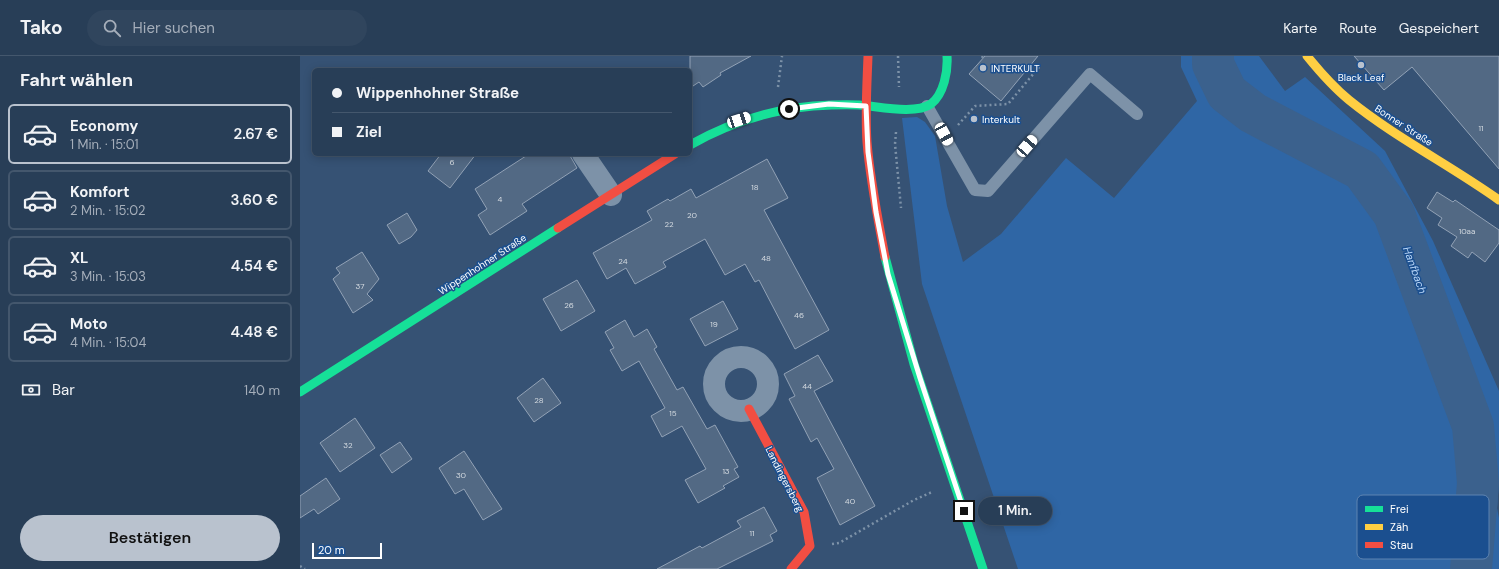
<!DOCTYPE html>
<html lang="de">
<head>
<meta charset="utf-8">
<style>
  :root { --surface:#283e57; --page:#30455d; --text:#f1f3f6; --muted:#a5aeba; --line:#44576d; --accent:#b9c2ce }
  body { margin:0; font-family:"DM Sans",sans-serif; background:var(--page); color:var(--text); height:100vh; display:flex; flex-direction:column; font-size:15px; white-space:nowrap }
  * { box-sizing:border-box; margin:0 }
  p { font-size:13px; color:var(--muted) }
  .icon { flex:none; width:22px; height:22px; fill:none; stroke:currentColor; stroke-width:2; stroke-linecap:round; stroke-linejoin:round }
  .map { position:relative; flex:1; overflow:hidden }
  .panel { display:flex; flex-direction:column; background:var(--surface); width:300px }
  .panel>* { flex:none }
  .guide { position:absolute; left:12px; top:12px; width:380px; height:88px; border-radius:6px; box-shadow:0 2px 10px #0003,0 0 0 1px var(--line); display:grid; align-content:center; height:88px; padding:0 20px; background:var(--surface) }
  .scale { position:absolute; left:12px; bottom:10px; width:70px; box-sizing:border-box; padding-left:4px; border:2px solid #fff; border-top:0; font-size:11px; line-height:14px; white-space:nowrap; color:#fff; -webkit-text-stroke:3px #1b4f8f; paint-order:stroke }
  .end { position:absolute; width:18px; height:18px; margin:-9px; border:5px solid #fff; background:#111; box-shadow:0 0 0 2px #111 }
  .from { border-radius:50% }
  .bubble { position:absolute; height:28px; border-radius:14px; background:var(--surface); box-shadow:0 2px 10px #0003,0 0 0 1px var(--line); font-size:13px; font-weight:600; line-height:28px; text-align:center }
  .car { position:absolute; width:12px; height:24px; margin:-12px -6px; border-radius:5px; box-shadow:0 0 3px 1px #0007; background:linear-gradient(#fff 24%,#345 0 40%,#fff 0 76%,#345 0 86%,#fff 0) }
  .guide b { display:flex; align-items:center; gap:14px; height:38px; font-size:15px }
  .guide b+b { border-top:1px solid var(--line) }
  .guide i { width:10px; height:10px; background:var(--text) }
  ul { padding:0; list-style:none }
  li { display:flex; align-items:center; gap:12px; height:60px; margin:0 8px 6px; padding:0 12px; border:2px solid var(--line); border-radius:6px }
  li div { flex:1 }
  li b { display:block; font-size:15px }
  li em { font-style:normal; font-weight:600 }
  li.on { border-color:var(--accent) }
  li>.icon { width:36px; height:36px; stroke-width:1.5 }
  h2 { padding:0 20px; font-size:18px; line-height:48px }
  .pay { display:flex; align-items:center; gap:10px; height:44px; padding:0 20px; font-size:15px }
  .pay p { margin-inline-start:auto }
  .primary-button { display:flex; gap:8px; margin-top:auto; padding:8px 20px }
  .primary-button a { flex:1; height:46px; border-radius:24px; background:var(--accent); color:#111; font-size:16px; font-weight:600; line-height:46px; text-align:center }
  header { display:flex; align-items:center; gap:24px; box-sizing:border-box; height:56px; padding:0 20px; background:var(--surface); border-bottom:1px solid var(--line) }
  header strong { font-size:19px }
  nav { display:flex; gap:22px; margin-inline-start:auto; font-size:14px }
  .search { width:280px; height:36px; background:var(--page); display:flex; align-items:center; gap:10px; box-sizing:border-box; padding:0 14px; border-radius:22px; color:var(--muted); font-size:15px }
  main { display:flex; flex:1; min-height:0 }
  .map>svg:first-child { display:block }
  .green { fill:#2f66a5 }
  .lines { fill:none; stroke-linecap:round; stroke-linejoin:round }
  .river { stroke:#3b618d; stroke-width:42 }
  .building { fill:#526984; stroke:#92a2b6 }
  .path { stroke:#7d92a8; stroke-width:2.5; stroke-dasharray:2 3; stroke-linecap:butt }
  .lane { stroke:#7d92a8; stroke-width:12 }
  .street { stroke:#7d92a8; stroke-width:22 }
  .fast { stroke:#16e098; stroke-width:9 }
  .slow { stroke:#ffcf43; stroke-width:9 }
  .jam { stroke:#f24e42; stroke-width:9 }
  .route { stroke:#fff; stroke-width:5 }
  .poi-dot { fill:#b9c2ce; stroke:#1b4f8f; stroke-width:1.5 }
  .labels { text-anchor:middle; stroke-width:3; stroke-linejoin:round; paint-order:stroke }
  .number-label { font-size:8px; fill:#d4dae0 }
  .poi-label { font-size:10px; fill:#fff; stroke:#1b4f8f; text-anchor:start }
  .street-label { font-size:10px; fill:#fff; stroke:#1b4f8f }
  .water-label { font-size:11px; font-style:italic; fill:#b5d3f5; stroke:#1b4f8f }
  .key { fill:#1b4f8f; stroke:#5f84b1; stroke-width:1 }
  .key-label { font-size:11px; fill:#fff }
</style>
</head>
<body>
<header>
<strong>Tako</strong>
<div class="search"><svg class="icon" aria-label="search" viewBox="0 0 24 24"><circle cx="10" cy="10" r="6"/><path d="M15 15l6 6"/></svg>Hier suchen</div>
<nav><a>Karte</a><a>Route</a><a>Gespeichert</a></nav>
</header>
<main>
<section class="panel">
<h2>Fahrt wählen</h2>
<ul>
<li class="on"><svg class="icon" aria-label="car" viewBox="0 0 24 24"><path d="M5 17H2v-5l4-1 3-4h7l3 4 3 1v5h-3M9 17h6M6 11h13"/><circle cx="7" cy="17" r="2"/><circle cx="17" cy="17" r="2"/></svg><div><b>Economy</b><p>1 Min. · 15:01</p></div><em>2.67 €</em></li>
<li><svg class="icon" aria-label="car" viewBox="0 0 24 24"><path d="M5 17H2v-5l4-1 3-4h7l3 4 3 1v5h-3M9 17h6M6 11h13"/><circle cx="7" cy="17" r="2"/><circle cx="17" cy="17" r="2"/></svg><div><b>Komfort</b><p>2 Min. · 15:02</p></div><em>3.60 €</em></li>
<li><svg class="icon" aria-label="car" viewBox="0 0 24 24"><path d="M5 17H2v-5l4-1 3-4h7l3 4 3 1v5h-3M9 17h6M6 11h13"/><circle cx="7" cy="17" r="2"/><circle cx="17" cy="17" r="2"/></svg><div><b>XL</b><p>3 Min. · 15:03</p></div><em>4.54 €</em></li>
<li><svg class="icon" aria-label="car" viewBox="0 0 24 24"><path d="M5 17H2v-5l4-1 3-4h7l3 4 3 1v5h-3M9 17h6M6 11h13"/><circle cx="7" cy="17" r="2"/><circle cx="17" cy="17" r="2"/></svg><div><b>Moto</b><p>4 Min. · 15:04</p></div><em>4.48 €</em></li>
</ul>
<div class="pay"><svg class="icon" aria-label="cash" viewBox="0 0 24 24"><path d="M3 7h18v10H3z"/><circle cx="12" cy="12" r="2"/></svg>Bar<p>140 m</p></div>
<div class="primary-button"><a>Bestätigen</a></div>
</section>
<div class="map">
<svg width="1199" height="513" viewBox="0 0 1199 513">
  <rect width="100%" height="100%" fill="#365274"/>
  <polygon class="green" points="881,0 959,0 985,35 1005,21 1085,95 1133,185 1199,335 1199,426 1197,452 1199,462 1199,513 718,513 622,228 602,62 617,61 625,66 635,80 647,150 663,206 701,178 766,102 814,142 897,45 881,11"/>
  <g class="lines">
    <polyline class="river" points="913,0 913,8 927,37 953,57 1062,114 1094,158 1173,370 1178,427 1171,513"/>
  </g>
  <g class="building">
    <polygon points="390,0 451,0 420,17 421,19 403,31 399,26 390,32"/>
    <polygon points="685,0 738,0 701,45 669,18"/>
    <polygon points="1054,0 1199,0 1199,113 1112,11 1084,34"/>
    <polygon points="141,98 176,98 150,132 128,115"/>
    <polygon points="229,98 269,98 277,112 222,148 227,155 190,179 178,159 187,153 175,133"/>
    <polygon points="467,103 488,142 464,154 529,274 495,293 459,224 455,226 445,208 425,219 405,183 363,206 366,211 335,228 326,212 307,223 293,197 352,164 347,155 368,143 370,145 391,133 396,142"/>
    <polygon points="1137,136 1153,146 1155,144 1199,174 1199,187 1185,206 1172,196 1168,202 1151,190 1157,181 1138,169 1142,162 1127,152"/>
    <polygon points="107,157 117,174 111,181 99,188 87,169"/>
    <polygon points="62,196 79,223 67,238 73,244 53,257 33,223 40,217 36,212"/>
    <polygon points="277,224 295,255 261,275 243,243"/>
    <polygon points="423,245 438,273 405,290 390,263"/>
    <polygon points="325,264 334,281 347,273 357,291 354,293 377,334 383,331 407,373 415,369 438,411 434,413 439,421 423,430 425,432 398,447 385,424 406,413 382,370 362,381 351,360 365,352 339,305 322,315 310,294 314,292 305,276"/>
    <polygon points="518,299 533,325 514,335 575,450 540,469 517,422 534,413 517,382 511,386 489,343 495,340 484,318"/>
    <polygon points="243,322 261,347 234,366 217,342"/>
    <polygon points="55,362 75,392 40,416 20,387"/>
    <polygon points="100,386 112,403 92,417 80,399"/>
    <polygon points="164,395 202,453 183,464 164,433 155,438 139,412"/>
    <polygon points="26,422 40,443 18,458 14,453 0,462 0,440"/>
    <polygon points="464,451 477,475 470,479 473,485 417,513 357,513 400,490 402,492 441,471 437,465"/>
  </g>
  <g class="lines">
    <g class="path">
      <polyline points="598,0 599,31"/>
      <polyline points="682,0 683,2"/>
      <polyline points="478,31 482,0"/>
      <polyline points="658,69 675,50 708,48 740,10"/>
      <polyline points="596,76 595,88 601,152"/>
      <polyline points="532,488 539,487 614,444 632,436"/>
      <polyline points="0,510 5,513"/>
    </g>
    <polyline class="lane" points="627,50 675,134 688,135 790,18 837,58"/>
    <g class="street">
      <polyline points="283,98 311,139"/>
      <circle cx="441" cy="328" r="27"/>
    </g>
    <g class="fast">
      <path d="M390,89C429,67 469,54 513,50C528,49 544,48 559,49C577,50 615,59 631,48C644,38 648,15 647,0"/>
      <polyline points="585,201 614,308 683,513"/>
      <polyline points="0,336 258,172"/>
    </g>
    <path class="slow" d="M1007,0C1020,16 1033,31 1049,44C1096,82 1150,109 1199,144"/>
    <g class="jam">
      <path d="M568,0C567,29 565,57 567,86C570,124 578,163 585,201"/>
      <polyline points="258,172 375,98"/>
      <polyline points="449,353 504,456 510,490 491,513"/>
    </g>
  </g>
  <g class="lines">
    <polyline class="route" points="489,53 529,48 566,50 568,96 576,156 588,218 620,322 664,455"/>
  </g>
  <g class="poi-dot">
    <circle cx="1061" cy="9" r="4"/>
    <circle cx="683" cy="12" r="4"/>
    <circle cx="674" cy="63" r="4"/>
  </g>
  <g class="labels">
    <g class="number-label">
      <text x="1181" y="75">11</text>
      <text x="152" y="109">6</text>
      <text x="455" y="134">18</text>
      <text x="200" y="146">4</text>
      <text x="392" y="162">20</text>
      <text x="369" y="171">22</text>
      <text x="1167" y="178">10aa</text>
      <text x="466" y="205">48</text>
      <text x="323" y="208">24</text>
      <text x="60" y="233">37</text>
      <text x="269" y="252">26</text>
      <text x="499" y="262">46</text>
      <text x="414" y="271">19</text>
      <text x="507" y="333">44</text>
      <text x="239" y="347">28</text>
      <text x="373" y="360">15</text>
      <text x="48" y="392">32</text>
      <text x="426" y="418">13</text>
      <text x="161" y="422">30</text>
      <text x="550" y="448">40</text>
      <text x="452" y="480">11</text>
    </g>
    <g class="poi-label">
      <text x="691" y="16">INTERKULT</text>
      <text x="1061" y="25" text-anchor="middle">Black Leaf</text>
      <text x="682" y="67">Interkult</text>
    </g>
    <g class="street-label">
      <text transform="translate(1104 69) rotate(33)" y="4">Bonner Straße</text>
      <text transform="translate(182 208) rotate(-33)" y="4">Wippenhohner Straße</text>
      <text transform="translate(485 423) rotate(63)" y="4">Landingersberg</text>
    </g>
    <g class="water-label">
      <text transform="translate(1115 214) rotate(70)" y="4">Hanfbach</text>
    </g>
  </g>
  <rect x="1057" y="439" width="132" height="64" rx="6" class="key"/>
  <rect x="1065" y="450" width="18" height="6" fill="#16e098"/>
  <rect x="1065" y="468" width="18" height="6" fill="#ffcf43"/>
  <rect x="1065" y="486" width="18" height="6" fill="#f24e42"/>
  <g class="key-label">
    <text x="1090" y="457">Frei</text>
    <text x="1090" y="475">Zäh</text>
    <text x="1090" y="493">Stau</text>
  </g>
</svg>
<div class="scale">20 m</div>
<i class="end from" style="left:489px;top:53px"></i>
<i class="end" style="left:664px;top:455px"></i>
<div class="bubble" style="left:678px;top:441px;width:74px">1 Min.</div>
<i class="car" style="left:439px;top:64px;rotate:72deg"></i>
<i class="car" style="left:644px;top:78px;rotate:151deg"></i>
<i class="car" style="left:727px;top:90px;rotate:41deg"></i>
<div class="guide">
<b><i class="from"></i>Wippenhohner Straße</b>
<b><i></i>Ziel</b>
</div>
</div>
</main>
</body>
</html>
